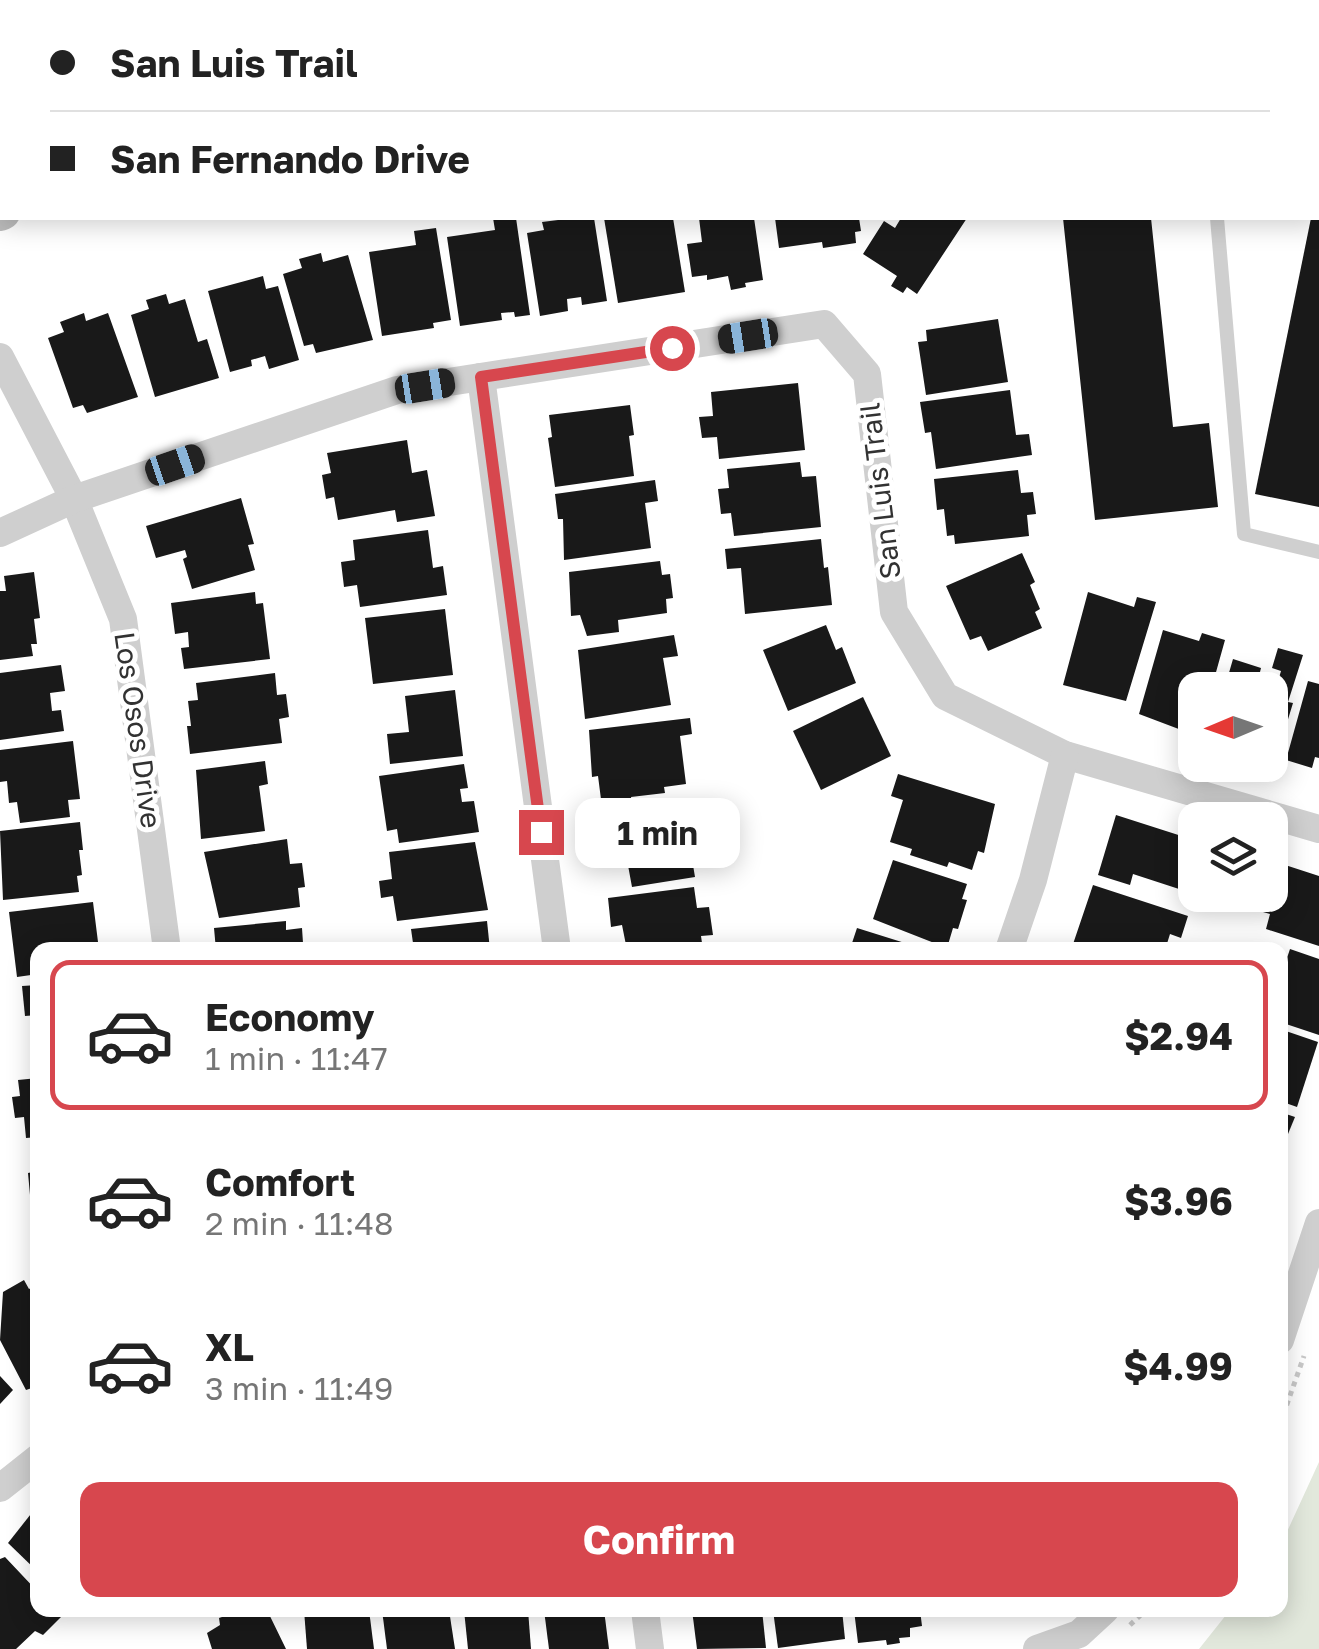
<!DOCTYPE html>
<html lang="en">
<head>
<meta charset="utf-8">
<style>
  :root { --surface:#fff; --page:#f6f6f6; --text:#222; --muted:#767676; --line:#e0e0e0; --accent:#d7474e }
  body { margin:0; font-family:"Golos Text",sans-serif; background:var(--page); color:var(--text); height:100vh; display:flex; flex-direction:column; font-size:38px; white-space:nowrap }
  * { box-sizing:border-box; margin:0 }
  p { font-size:32px; color:var(--muted) }
  .icon { flex:none; width:55px; height:55px; fill:none; stroke:currentColor; stroke-width:2; stroke-linecap:round; stroke-linejoin:round }
  .map { position:relative; flex:1; overflow:hidden }
  .side { position:absolute; left:30px; top:942px; width:1258px; height:675px; display:flex; flex-direction:column; background:var(--surface); border-radius:20px; box-shadow:0 5px 25px #0003 }
  .side>* { flex:none }
  .banner { position:absolute; left:0px; top:0px; width:1320px; height:220px; box-shadow:0 5px 25px #0003; display:grid; align-content:center; height:220px; padding:0 50px; background:var(--surface) }
  .needle { width:65px; rotate:268deg }
  .fabs { position:absolute; left:1178px; top:672px; display:grid; gap:20px }
  .fabs a { display:grid; place-items:center; width:110px; height:110px; border-radius:20px; background:var(--surface); box-shadow:0 5px 25px #0003; font-size:50px }
  .end { position:absolute; width:45px; height:45px; margin:-22px; border:12px solid #d7474e; background:#fff; box-shadow:0 0 0 5px #fff }
  .from { border-radius:50% }
  .bubble { position:absolute; height:70px; border-radius:20px; background:var(--surface); box-shadow:0 5px 25px #0003; font-size:32px; font-weight:700; line-height:70px; text-align:center }
  .car { position:absolute; width:30px; height:60px; margin:-30px -15px; border-radius:12px; box-shadow:0 0 8px 2px #0007; background:linear-gradient(#222 24%,#8ab4d8 0 40%,#222 0 76%,#8ab4d8 0 86%,#222 0) }
  .banner b { display:flex; align-items:center; gap:35px; height:95px; font-size:38px }
  .banner b+b { border-top:2px solid var(--line) }
  .banner i { width:25px; height:25px; background:var(--text) }
  ul { padding:18px 0 0; list-style:none }
  li { display:flex; align-items:center; gap:30px; height:150px; margin:0 20px 15px; padding:0 30px; border:5px solid transparent; border-radius:20px }
  li div { flex:1 }
  li b { display:block; font-size:38px }
  li em { font-style:normal; font-weight:700 }
  li.selected { border-color:var(--accent) }
  li>.icon { width:90px; height:90px; stroke-width:1.5 }
  .action { display:flex; gap:20px; margin-top:auto; padding:20px 50px }
  .action a { flex:1; height:115px; border-radius:20px; background:var(--accent); color:#fff; font-size:40px; font-weight:700; line-height:115px; text-align:center }
  .map>svg:first-child { display:block }
  .green { fill:#e2e8dc }
  .building { fill:#191919 }
  .lines { fill:none; stroke-linecap:round; stroke-linejoin:round }
  .path { stroke:#c9c9c9; stroke-width:5; stroke-dasharray:5 5; stroke-linecap:butt }
  .lane { stroke:#cfcfcf; stroke-width:14 }
  .street { stroke:#cfcfcf; stroke-width:28 }
  .secondary { stroke:#bcbcbc; stroke-width:38 }
  .highway { stroke:#999; stroke-width:50 }
  .route { stroke:#d7474e; stroke-width:12 }
  .labels { text-anchor:middle; stroke-width:10; stroke-linejoin:round; paint-order:stroke }
  .street-label { font-size:28px; fill:#323232; stroke:#fff }
</style>
</head>
<body>
<div class="map">
<svg width="1319" height="1649" viewBox="0 0 1319 1649">
  <rect width="100%" height="100%" fill="#fff"/>
  <polygon class="green" points="1319,1462 1319,1649 1199,1649 1230,1610 1280,1610 1280,1547"/>
  <g class="building">
    <polygon points="493,218 516,218 530,315 515,317 514,312 501,313 502,320 460,326 447,237 495,230"/>
    <polygon points="574,218 594,218 607,301 582,305 581,297 567,299 568,311 540,316 527,233 544,230 542,222"/>
    <polygon points="604,218 673,218 685,292 618,303"/>
    <polygon points="699,218 754,218 763,280 745,283 746,287 731,290 728,276 707,280 707,275 692,277 687,244 702,242"/>
    <polygon points="775,218 859,218 861,231 855,232 856,243 823,248 822,242 779,248"/>
    <polygon points="901,218 967,218 917,294 907,287 903,293 891,286 897,276 863,254 884,221 895,228"/>
    <polygon points="1063,218 1151,218 1173,427 1209,423 1218,507 1095,520"/>
    <polygon points="1311,218 1319,218 1319,507 1255,494"/>
    <polygon points="436,228 451,320 433,323 434,328 382,336 369,252 416,245 414,231"/>
    <polygon points="321,253 323,262 348,255 373,340 316,353 313,344 304,346 283,274 302,268 299,259"/>
    <polygon points="263,276 266,289 278,286 299,360 269,369 265,356 251,360 252,366 230,372 208,291"/>
    <polygon points="166,294 169,304 185,299 198,342 207,339 219,378 155,397 131,315 149,309 146,300"/>
    <polygon points="84,313 86,321 108,313 138,397 87,413 83,405 73,408 48,338 64,332 60,322"/>
    <polygon points="998,319 1008,382 926,395 918,342 927,341 926,330"/>
    <polygon points="798,383 805,450 719,459 717,437 702,438 699,417 713,416 711,392"/>
    <polygon points="1010,390 1016,435 1029,434 1032,455 936,469 931,432 925,433 920,402"/>
    <polygon points="630,405 634,435 629,436 634,476 555,487 548,438 552,437 549,415"/>
    <polygon points="407,440 412,473 427,470 435,516 397,522 395,510 338,520 334,497 326,499 322,475 331,473 327,453"/>
    <polygon points="800,462 802,477 816,476 821,527 734,536 731,513 721,514 718,489 729,488 727,469"/>
    <polygon points="1018,470 1021,493 1033,492 1036,514 1027,515 1029,536 955,544 954,535 947,536 944,509 937,510 934,479"/>
    <polygon points="655,480 658,501 645,503 651,548 564,560 563,519 558,519 555,494"/>
    <polygon points="241,498 254,544 248,545 255,570 192,589 183,559 187,557 185,550 156,558 146,526"/>
    <polygon points="428,530 433,568 443,566 447,595 360,607 357,585 344,587 341,562 355,560 353,540"/>
    <polygon points="821,539 824,568 828,567 832,605 745,614 741,568 727,569 725,549"/>
    <polygon points="1022,553 1035,582 1030,585 1040,609 1035,612 1042,628 988,651 981,636 970,640 946,586"/>
    <polygon points="660,561 662,575 670,574 673,598 666,599 667,613 618,620 619,632 587,636 580,615 571,616 569,572"/>
    <polygon points="34,572 40,618 34,619 37,644 31,644 33,656 0,660 0,591 6,591 4,576"/>
    <polygon points="255,592 256,604 263,603 270,659 184,669 181,648 189,647 188,632 175,634 171,603"/>
    <polygon points="1088,592 1134,607 1137,597 1156,602 1126,701 1063,685"/>
    <polygon points="445,609 453,675 373,684 365,618"/>
    <polygon points="826,625 836,650 842,647 856,683 788,711 763,650"/>
    <polygon points="1163,630 1199,641 1202,633 1225,640 1211,690 1195,690 1195,729 1185,726 1184,731 1139,714"/>
    <polygon points="674,635 678,656 663,658 671,705 585,719 578,650"/>
    <polygon points="1278,648 1303,655 1288,702 1293,703 1278,752 1270,749 1270,690 1224,690 1233,659 1261,668 1259,676 1278,681 1281,671 1272,668"/>
    <polygon points="61,665 65,691 50,693 52,711 61,710 64,731 0,740 0,673"/>
    <polygon points="275,673 277,695 286,694 289,717 279,719 282,743 190,754 187,726 191,726 188,701 198,700 196,683"/>
    <polygon points="1308,681 1319,684 1319,758 1315,757 1312,768 1286,760"/>
    <polygon points="455,690 463,756 390,764 387,734 409,732 405,696"/>
    <polygon points="863,697 891,756 821,790 793,731"/>
    <polygon points="690,718 692,734 680,736 686,784 664,787 665,793 631,797 632,803 602,807 598,776 592,777 589,730"/>
    <polygon points="73,741 80,799 68,800 70,817 20,823 17,802 9,803 7,781 0,782 0,750"/>
    <polygon points="265,761 268,784 259,786 265,831 201,839 196,770"/>
    <polygon points="464,764 468,788 460,789 462,802 474,801 479,832 399,843 397,829 387,831 379,776"/>
    <polygon points="898,774 995,804 984,853 978,851 972,870 949,862 947,867 910,855 912,849 890,842 903,800 891,796"/>
    <polygon points="684,809 688,835 698,834 701,857 692,859 695,877 632,887 627,860 634,859 632,843 603,847 599,822"/>
    <polygon points="1116,815 1194,840 1189,856 1195,857 1193,876 1184,873 1179,889 1133,874 1130,885 1098,875"/>
    <polygon points="80,822 83,850 79,850 82,875 77,876 79,892 3,900 0,831"/>
    <polygon points="287,839 290,864 302,863 305,887 298,888 300,907 219,918 204,852"/>
    <polygon points="475,842 488,910 397,921 393,896 381,898 379,881 392,879 389,852"/>
    <polygon points="893,860 967,884 962,899 967,900 958,929 953,928 947,948 873,919"/>
    <polygon points="1279,863 1319,876 1319,946 1266,929 1270,914 1263,912"/>
    <polygon points="1093,885 1188,916 1181,938 1170,934 1165,950 1071,950"/>
    <polygon points="694,887 697,908 709,907 713,935 701,936 703,950 610,950 626,945 622,925 611,927 608,898"/>
    <polygon points="93,902 99,950 38,950 38,974 17,977 9,912"/>
    <polygon points="286,921 286,930 302,928 303,943 313,943 313,950 216,950 214,928"/>
    <polygon points="487,921 490,950 414,950 411,929"/>
    <polygon points="857,928 924,949 924,950 839,950 842,943 851,946"/>
    <polygon points="1290,949 1319,959 1319,1035 1280,1022 1280,959 1286,961"/>
    <polygon points="38,985 38,1015 25,1016 22,986"/>
    <polygon points="1280,1029 1318,1042 1297,1107 1280,1101"/>
    <polygon points="38,1078 38,1137 26,1138 24,1117 15,1118 12,1097 20,1096 18,1080"/>
    <polygon points="1280,1112 1295,1117 1281,1151 1280,1151"/>
    <polygon points="38,1171 38,1194 30,1195 28,1173"/>
    <polygon points="24,1280 29,1289 38,1284 38,1386 26,1390 0,1340 3,1292"/>
    <polygon points="0,1376 13,1390 0,1404"/>
    <polygon points="38,1505 38,1572 8,1543"/>
    <polygon points="5,1557 38,1592 38,1610 54,1610 61,1617 43,1635 35,1631 16,1649 0,1649 0,1559"/>
    <polygon points="243,1610 247,1610 249,1615 267,1610 286,1649 212,1649 207,1633 220,1625 219,1618"/>
    <polygon points="304,1610 369,1610 374,1649 307,1649"/>
    <polygon points="382,1610 449,1610 455,1649 387,1649"/>
    <polygon points="464,1610 528,1610 531,1649 468,1649"/>
    <polygon points="544,1610 604,1610 609,1649 549,1649"/>
    <polygon points="692,1610 762,1610 766,1648 697,1649"/>
    <polygon points="773,1610 842,1610 845,1639 778,1648"/>
    <polygon points="854,1610 920,1610 922,1626 910,1628 910,1637 899,1638 900,1643 887,1645 886,1640 858,1643"/>
  </g>
  <g class="lines">
    <g class="path">
      <polyline points="1280,1424 1304,1356"/>
      <polyline points="1130,1625 1146,1610"/>
    </g>
    <g class="lane">
      <polyline points="1172,0 1173,2"/>
      <polyline points="1318,74 1319,74"/>
      <polyline points="1217,218 1244,534 1319,552"/>
    </g>
    <g class="street">
      <polyline points="0,357 74,499 123,619 167,950"/>
      <polyline points="481,377 557,950"/>
      <polyline points="0,533 74,499 397,390 824,324 867,374 894,612 945,696 1065,755 1319,829"/>
      <polyline points="1009,950 1033,880 1065,755"/>
      <polyline points="1280,1340 1319,1223"/>
      <polyline points="0,1488 38,1458"/>
      <polyline points="645,1610 650,1649"/>
      <polyline points="1037,1649 1079,1634 1105,1610"/>
    </g>
    <g class="secondary">
      <polyline points="896,2 911,0"/>
      <polyline points="0,212 2,211"/>
    </g>
    <g class="highway">
      <polyline points="367,2 373,0"/>
      <polyline points="656,2 664,0"/>
      <polyline points="0,124 2,123"/>
    </g>
  </g>
  <g class="lines">
    <polyline class="route" points="541,832 481,377 672,348"/>
  </g>
  <g class="labels">
    <g class="street-label">
      <text transform="translate(880 491) rotate(-97)" y="10">San Luis Trail</text>
      <text transform="translate(138 730) rotate(82)" y="10">Los Osos Drive</text>
    </g>
  </g>
</svg>
<div class="fabs">
<a><svg class="needle" viewBox="-14 -14 28 28"><path d="M0-13l5 13h-10z" fill="#e53935"/><path d="M0 13l5-13h-10z" fill="#767676"/></svg></a>
<a><svg class="icon" aria-label="layers" viewBox="0 0 24 24"><path d="M12 4l9 5-9 5-9-5zM3 14l9 5 9-5"/></svg></a>
</div>
<i class="end from" style="left:672px;top:348px"></i>
<i class="end" style="left:541px;top:832px"></i>
<div class="bubble" style="left:575px;top:798px;width:165px">1 min</div>
<i class="car" style="left:748px;top:336px;rotate:261deg"></i>
<i class="car" style="left:425px;top:386px;rotate:81deg"></i>
<i class="car" style="left:175px;top:465px;rotate:71deg"></i>
<div class="banner">
<b><i class="from"></i>San Luis Trail</b>
<b><i></i>San Fernando Drive</b>
</div>
<section class="side">
<ul>
<li class="selected"><svg class="icon" aria-label="car" viewBox="0 0 24 24"><path d="M5 17H2v-5l4-1 3-4h7l3 4 3 1v5h-3M9 17h6M6 11h13"/><circle cx="7" cy="17" r="2"/><circle cx="17" cy="17" r="2"/></svg><div><b>Economy</b><p>1 min · 11:47</p></div><em>$2.94</em></li>
<li><svg class="icon" aria-label="car" viewBox="0 0 24 24"><path d="M5 17H2v-5l4-1 3-4h7l3 4 3 1v5h-3M9 17h6M6 11h13"/><circle cx="7" cy="17" r="2"/><circle cx="17" cy="17" r="2"/></svg><div><b>Comfort</b><p>2 min · 11:48</p></div><em>$3.96</em></li>
<li><svg class="icon" aria-label="car" viewBox="0 0 24 24"><path d="M5 17H2v-5l4-1 3-4h7l3 4 3 1v5h-3M9 17h6M6 11h13"/><circle cx="7" cy="17" r="2"/><circle cx="17" cy="17" r="2"/></svg><div><b>XL</b><p>3 min · 11:49</p></div><em>$4.99</em></li>
</ul>
<div class="action"><a>Confirm</a></div>
</section>
</div>
</body>
</html>
